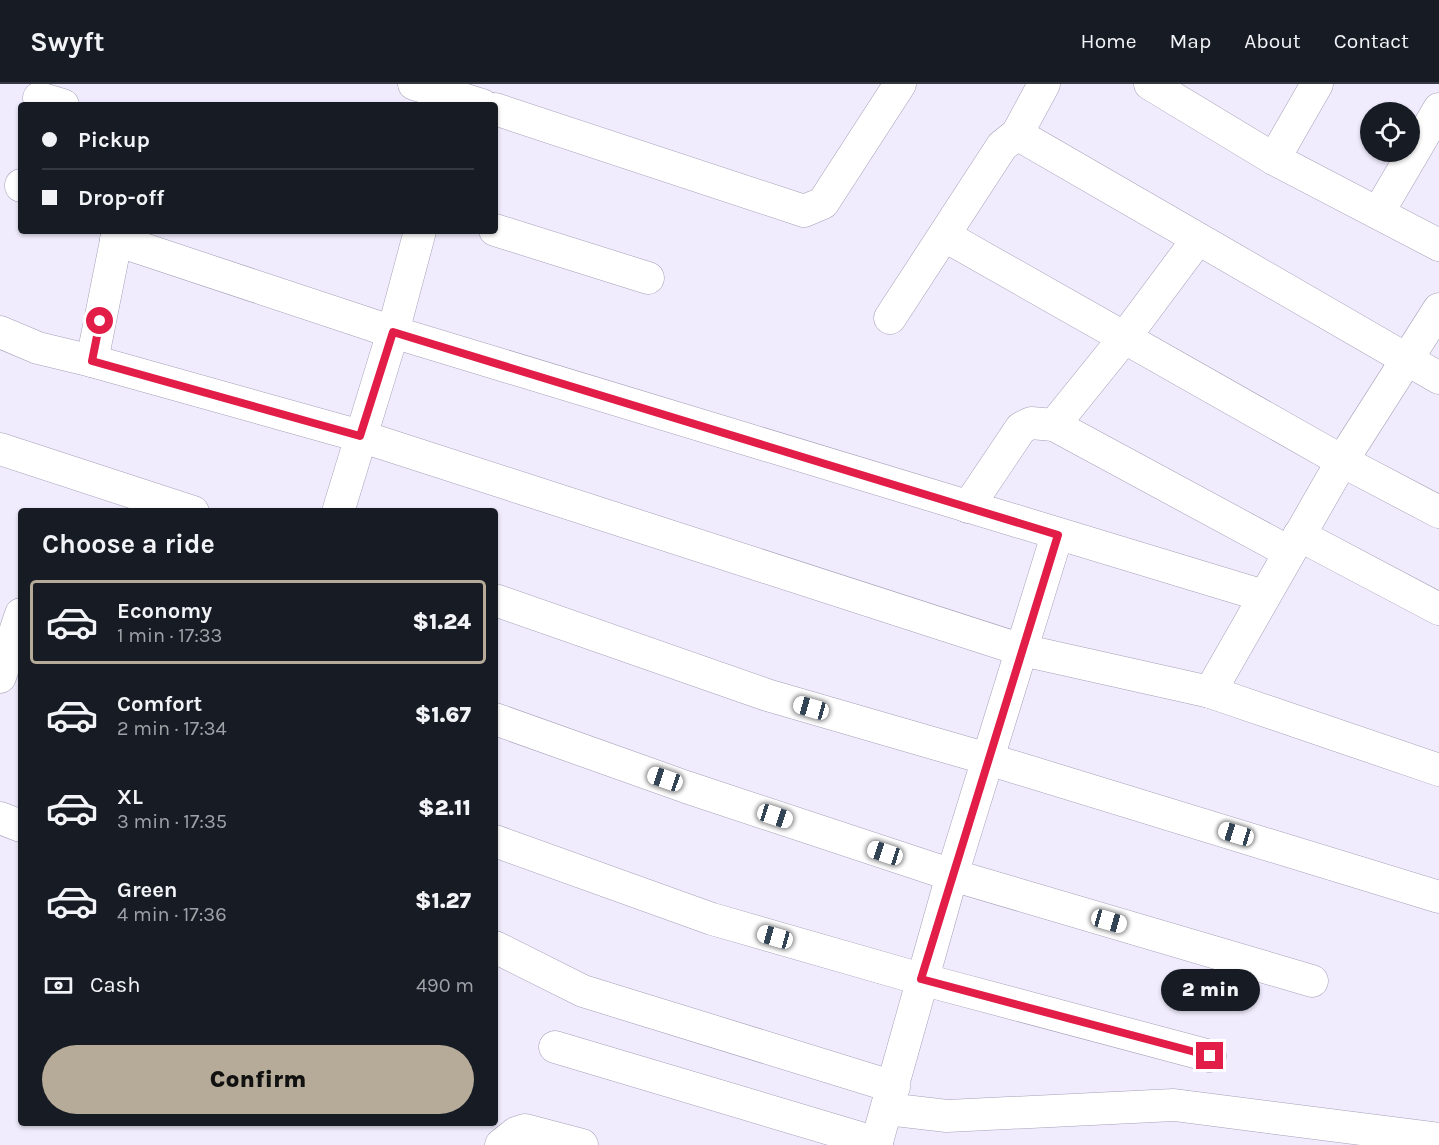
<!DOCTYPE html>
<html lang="en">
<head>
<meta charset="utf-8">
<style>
  :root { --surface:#171b24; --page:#20242c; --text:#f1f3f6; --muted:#9ea1a6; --line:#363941; --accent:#b6ab98 }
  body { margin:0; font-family:Karla,sans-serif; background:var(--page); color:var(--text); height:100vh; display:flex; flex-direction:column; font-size:22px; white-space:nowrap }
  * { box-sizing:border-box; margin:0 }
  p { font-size:20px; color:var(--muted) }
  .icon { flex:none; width:33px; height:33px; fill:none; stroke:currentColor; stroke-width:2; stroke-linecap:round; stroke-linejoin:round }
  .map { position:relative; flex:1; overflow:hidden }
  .sheet { position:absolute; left:18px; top:424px; width:480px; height:618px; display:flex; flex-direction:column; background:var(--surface); border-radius:6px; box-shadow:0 2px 4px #0004 }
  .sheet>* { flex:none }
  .hud { position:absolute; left:18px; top:18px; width:480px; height:132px; border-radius:6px; box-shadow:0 2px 4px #0004; display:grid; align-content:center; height:132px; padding:0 24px; background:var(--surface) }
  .controls { position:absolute; left:1360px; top:18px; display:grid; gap:12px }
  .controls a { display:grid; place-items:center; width:60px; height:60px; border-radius:50%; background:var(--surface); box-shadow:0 2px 4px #0004; font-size:30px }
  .end { position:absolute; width:27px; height:27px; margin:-14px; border:8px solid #e11d48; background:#fff; box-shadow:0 0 0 3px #fff }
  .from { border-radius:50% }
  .bubble { position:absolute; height:42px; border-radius:21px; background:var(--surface); box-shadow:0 2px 4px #0004; font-size:20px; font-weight:800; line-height:42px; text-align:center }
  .car { position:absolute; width:18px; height:36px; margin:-18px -9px; border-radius:8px; box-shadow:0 0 4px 2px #0007; background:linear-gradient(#fff 24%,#345 0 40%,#fff 0 76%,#345 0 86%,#fff 0) }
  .hud b { display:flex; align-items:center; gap:21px; height:57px; font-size:22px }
  .hud b+b { border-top:2px solid var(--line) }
  .hud i { width:15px; height:15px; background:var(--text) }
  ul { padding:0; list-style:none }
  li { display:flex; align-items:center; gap:18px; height:84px; margin:0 12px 9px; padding:0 12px; border:3px solid transparent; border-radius:6px }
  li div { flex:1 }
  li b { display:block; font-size:22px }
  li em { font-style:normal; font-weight:800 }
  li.active { border-color:var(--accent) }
  li>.icon { width:54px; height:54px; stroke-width:1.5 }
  h2 { padding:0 24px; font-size:27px; line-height:72px }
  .pay { display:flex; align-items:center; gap:15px; height:66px; padding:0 24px; font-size:22px }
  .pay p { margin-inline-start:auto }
  .action { display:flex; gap:12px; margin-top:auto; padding:12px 24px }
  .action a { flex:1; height:69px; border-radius:36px; background:var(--accent); color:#111; font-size:24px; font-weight:800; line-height:69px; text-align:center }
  header { display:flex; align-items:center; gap:36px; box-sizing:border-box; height:84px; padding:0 30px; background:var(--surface); border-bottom:2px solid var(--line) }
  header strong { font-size:28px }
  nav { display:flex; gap:33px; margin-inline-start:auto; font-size:21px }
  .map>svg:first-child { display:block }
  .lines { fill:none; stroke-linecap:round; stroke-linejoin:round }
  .minor-casing { stroke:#a59fb8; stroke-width:33 }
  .minor { stroke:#fff; stroke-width:32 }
  .route { stroke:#e11d48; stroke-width:8 }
</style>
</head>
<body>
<header>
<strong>Swyft</strong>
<nav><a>Home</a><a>Map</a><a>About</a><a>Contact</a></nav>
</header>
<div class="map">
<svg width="1439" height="1061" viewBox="0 0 1439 1061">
  <rect width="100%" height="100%" fill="#f0ecfd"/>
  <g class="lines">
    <defs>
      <g id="minor">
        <polyline points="414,0 482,21"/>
        <polyline points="1150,0 1274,75 1439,161"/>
        <polyline points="39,14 63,21"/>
        <polyline points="495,25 804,127 823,119 900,0"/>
        <polyline points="1017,50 1439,294"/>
        <polyline points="1274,75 1317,0"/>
        <polyline points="21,102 21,101"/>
        <polyline points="1378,129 1439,25"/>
        <polyline points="495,146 648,194"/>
        <polyline points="945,152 1342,377 1439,428"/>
        <polyline points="116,156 393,248 1264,512"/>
        <polyline points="890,234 1002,62 1017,50 1044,0"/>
        <polyline points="0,248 38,264 92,277 360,352 1022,566 1210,608 1439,686"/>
        <polyline points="92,277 118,147"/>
        <polyline points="1054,341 1125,253 1198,155"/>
        <polyline points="0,365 193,428"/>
        <polyline points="968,423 1021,344 1031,339 1054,341 1289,468"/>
        <polyline points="338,428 393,248 420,147"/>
        <polyline points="1299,451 1439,525"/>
        <polyline points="495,516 767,611 988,675 1439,813"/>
        <polyline points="0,593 21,530"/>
        <polyline points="1210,608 1342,377 1439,225"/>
        <polyline points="495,635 686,703 952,791 1312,897"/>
        <polyline points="0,734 21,742"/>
        <polyline points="495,757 712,835 921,895 1210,972"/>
        <polyline points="495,863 583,907 894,1003"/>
        <polyline points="555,963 877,1059"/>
        <polyline points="887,1025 947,1032 1174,1021 1439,1055"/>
        <polyline points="501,1061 516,1049 525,1046 582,1061"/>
        <polyline points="876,1061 952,791 1057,451"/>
      </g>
    </defs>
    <use href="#minor" class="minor-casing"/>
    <use href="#minor" class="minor"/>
  </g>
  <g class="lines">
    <polyline class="route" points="100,237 92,277 360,352 393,248 1058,451 921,895 1210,972"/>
  </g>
</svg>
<div class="controls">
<a><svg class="icon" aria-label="locate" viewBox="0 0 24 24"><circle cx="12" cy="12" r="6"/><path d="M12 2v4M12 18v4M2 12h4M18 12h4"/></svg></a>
</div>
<i class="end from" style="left:100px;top:237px"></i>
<i class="end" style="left:1210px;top:972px"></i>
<div class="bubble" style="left:1161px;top:885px;width:99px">2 min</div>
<i class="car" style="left:811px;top:624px;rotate:286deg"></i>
<i class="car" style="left:665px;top:695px;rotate:289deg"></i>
<i class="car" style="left:775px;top:732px;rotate:108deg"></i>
<i class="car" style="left:1236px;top:750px;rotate:287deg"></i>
<i class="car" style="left:885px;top:769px;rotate:288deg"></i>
<i class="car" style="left:1109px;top:837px;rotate:106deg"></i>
<i class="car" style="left:775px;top:853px;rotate:286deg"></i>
<div class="hud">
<b><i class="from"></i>Pickup</b>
<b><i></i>Drop-off</b>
</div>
<section class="sheet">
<h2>Choose a ride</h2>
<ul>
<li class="active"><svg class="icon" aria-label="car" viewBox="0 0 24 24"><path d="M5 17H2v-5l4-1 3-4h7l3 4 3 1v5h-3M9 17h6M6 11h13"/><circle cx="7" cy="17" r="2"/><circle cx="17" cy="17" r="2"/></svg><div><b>Economy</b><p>1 min · 17:33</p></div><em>$1.24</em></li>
<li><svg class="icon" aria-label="car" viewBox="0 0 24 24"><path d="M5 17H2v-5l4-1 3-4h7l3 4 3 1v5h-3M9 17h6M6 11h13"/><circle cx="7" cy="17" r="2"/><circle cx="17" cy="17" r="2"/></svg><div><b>Comfort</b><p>2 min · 17:34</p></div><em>$1.67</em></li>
<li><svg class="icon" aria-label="car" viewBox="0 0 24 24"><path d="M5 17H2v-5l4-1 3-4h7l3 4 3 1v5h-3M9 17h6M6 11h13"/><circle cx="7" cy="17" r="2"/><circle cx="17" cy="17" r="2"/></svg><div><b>XL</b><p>3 min · 17:35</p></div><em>$2.11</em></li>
<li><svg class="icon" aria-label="car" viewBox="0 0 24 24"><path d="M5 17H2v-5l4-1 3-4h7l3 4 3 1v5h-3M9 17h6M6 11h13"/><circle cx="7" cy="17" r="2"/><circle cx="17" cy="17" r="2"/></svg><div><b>Green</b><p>4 min · 17:36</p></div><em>$1.27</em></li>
</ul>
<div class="pay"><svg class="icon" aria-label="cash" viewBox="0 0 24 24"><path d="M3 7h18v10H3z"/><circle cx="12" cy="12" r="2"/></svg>Cash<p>490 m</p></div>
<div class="action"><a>Confirm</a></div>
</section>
</div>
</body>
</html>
